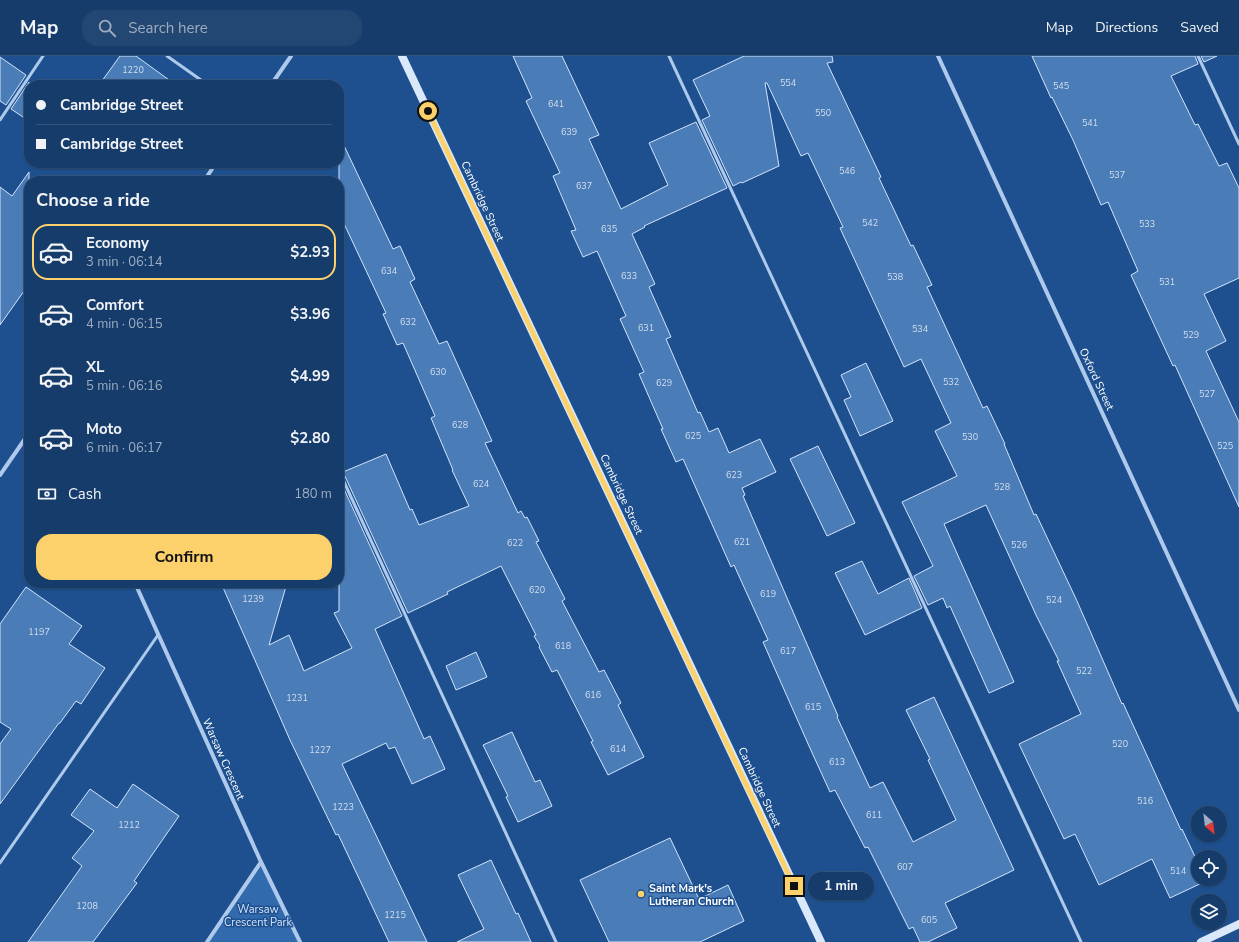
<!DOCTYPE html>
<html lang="en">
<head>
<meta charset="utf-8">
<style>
  :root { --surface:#163c6b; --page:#234773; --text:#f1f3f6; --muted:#9eadc1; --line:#35567e; --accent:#fcd16c }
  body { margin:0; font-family:"Nunito Sans",sans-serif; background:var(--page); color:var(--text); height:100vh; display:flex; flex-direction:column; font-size:15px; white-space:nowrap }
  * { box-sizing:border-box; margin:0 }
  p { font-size:13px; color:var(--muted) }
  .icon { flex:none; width:22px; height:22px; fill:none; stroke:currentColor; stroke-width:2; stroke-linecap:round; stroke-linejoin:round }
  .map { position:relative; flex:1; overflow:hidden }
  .drawer { position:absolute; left:24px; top:120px; width:320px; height:412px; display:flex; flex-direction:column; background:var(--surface); border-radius:16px; box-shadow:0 1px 3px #0004,0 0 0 1px var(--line) }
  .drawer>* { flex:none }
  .hud { position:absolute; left:24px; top:24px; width:320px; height:88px; border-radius:16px; box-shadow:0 1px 3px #0004,0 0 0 1px var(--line); display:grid; align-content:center; height:88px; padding:0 12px; background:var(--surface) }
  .needle { width:26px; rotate:152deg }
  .tools { position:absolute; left:1191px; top:750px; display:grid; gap:8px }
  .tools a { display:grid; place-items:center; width:36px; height:36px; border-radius:50%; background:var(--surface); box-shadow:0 1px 3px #0004,0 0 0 1px var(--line); font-size:20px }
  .end { position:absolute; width:18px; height:18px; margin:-9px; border:5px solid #fcd16c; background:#111; box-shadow:0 0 0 2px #111 }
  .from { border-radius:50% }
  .bubble { position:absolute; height:28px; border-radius:14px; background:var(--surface); box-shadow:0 1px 3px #0004,0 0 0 1px var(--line); font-size:13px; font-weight:700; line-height:28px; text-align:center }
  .hud b { display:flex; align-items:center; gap:14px; height:38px; font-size:15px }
  .hud b+b { border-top:1px solid var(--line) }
  .hud i { width:10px; height:10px; background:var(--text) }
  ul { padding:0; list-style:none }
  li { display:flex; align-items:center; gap:12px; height:56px; margin:0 8px 6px; padding:0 4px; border:2px solid transparent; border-radius:16px }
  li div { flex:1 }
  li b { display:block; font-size:15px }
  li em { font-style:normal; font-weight:700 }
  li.on { border-color:var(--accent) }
  li>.icon { width:36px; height:36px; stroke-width:1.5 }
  h2 { padding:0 12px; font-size:18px; line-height:48px }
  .pay { display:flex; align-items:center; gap:10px; height:44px; padding:0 12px; font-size:15px }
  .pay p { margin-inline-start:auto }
  .cta { display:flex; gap:8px; margin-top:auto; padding:8px 12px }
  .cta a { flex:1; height:46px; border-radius:16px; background:var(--accent); color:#111; font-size:16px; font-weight:700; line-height:46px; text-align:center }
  header { display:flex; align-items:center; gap:24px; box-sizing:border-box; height:56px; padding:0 20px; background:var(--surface); border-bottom:1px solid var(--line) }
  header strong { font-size:19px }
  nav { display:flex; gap:22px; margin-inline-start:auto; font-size:14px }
  .search { width:280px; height:36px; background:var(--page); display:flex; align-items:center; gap:10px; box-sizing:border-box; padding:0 14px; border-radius:16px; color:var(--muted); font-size:15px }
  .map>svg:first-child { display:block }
  .green { fill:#316aad }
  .building { fill:#4a7cb8; stroke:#d2e4fa }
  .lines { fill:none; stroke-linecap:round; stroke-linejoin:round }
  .lane { stroke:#adcaed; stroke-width:3 }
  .street { stroke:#adcaed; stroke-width:4 }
  .secondary { stroke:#d9e8fa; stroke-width:8 }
  .route { stroke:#fcd16c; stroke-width:5 }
  .poi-dot { fill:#fcd16c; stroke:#1e508f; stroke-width:1.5 }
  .labels { text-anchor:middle; stroke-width:3; stroke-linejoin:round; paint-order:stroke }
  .number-label { font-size:9px; fill:#d2deed }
  .street-label { font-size:11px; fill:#fff; stroke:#1e508f }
  .poi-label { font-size:11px; font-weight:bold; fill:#fff; stroke:#1e508f; text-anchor:start }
  .park-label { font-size:11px; fill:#d2e4fa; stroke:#1e508f }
</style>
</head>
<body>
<header>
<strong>Map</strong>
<div class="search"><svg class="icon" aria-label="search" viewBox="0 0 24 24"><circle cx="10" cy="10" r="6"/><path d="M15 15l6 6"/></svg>Search here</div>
<nav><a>Map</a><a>Directions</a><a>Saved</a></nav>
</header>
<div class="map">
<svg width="1239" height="886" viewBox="0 0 1239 886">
  <rect width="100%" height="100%" fill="#1e508f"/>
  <polygon class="green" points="261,806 300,886 207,886"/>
  <g class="building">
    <polygon points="120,0 136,0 176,29 99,29"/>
    <polygon points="513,0 562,0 599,79 589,83 621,153 668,129 649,87 696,66 727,132 644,170 645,171 632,178 655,228 649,231 671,281 666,283 698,357 700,356 709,376 718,372 729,397 760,383 776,416 742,432 745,439 743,440 838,660 837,661 870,732 883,726 913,786 956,764 928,704 930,703 906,654 934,641 1014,814 945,847 957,872 928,886 920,886 913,871 909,873 868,791 865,792 835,734 830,736 809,690 763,586 768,584 734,509 731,511 683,403 676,406 661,373 663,373 639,318 644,316 620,263 626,260 597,195 583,201 571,175 576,174 553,120 560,117 526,45 532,42"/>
    <polygon points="744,0 832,0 833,6 827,7 881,121 879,122 911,190 913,189 932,229 927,231 983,352 987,350 1005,388 1004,388 1034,459 1036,458 1077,545 1122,648 1123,647 1181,774 1182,773 1198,807 1198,823 1205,823 1206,825 1170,842 1152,803 1099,829 1075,778 1064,783 1019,688 1081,658 1057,605 1059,605 1036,559 986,449 944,468 1014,626 989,637 950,550 947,552 943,542 928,549 914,520 933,510 902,446 957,420 935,375 951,367 921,303 904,311 840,172 843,171 808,97 801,100 767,27 765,27 779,110 742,127 741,126 733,130 702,64 710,60 693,24"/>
    <polygon points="1032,0 1195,0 1198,8 1171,20 1195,69 1198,68 1219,110 1227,107 1239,132 1239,222 1204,238 1226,285 1206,295 1239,366 1239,451 1175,309 1173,310 1131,219 1138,215 1108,146 1101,149 1073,84 1052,41 1051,42"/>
    <polygon points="1201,0 1217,0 1204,6"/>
    <polygon points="0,1 26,19 6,49 0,45"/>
    <polygon points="29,26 29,65 11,53"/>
    <polygon points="339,79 393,193 400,190 415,223 410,226 439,288 447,285 492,385 485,387 518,457 521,455 525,462 527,461 539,485 536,486 565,543 562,545 599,616 604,614 621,647 618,649 644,701 608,719 591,686 593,685 557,614 552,616 539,591 540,590 534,580 536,579 501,510 447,536 448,538 408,557 343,416 386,398 410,454 412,453 419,469 469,450 452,414 453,414 431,362 435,360 403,287 397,289 383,258 386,257 339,157"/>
    <polygon points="29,116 29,228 0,269 0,131 12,140"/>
    <polygon points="866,307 893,365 860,380 844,344 851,341 841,319"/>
    <polygon points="818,390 855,467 827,480 790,403"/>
    <polygon points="339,422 402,560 375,573 424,683 430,680 445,713 412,728 395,691 389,693 386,687 342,708 427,886 389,886 338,778 336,779 290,684 221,527 287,527 269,589 289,579 304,615 352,592 334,557 339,555"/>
    <polygon points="862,505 878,538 909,522 922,552 865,579 835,517"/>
    <polygon points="26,531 82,570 69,588 105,612 81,648 76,645 60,667 59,667 0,748 0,688 11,673 0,666 0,568"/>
    <polygon points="476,596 487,621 456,634 446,610"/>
    <polygon points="512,676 535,726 540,724 552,750 518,766 506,741 508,740 483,689"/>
    <polygon points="133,728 179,760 134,825 137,827 93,886 28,886 82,810 72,802 94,775 71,759 90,733 117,752"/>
    <polygon points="670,782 699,843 728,829 744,865 700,886 609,886 580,824"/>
    <polygon points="491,804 516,858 518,857 531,886 457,886 484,873 458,819"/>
  </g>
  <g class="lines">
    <g class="lane">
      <polyline points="167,0 208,29"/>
      <polyline points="669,0 1081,886"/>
      <polyline points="1198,0 1239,88"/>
      <polyline points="0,64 43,0"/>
      <polyline points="339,415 556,886"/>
      <polyline points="0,807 158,579"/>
    </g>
    <g class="street">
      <polyline points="938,0 1239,654"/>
      <polyline points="271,29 291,0"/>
      <polyline points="204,125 216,107"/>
      <polyline points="0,419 29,377"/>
      <polyline points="135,527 261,806 300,886"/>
      <polyline points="207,886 261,806"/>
    </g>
    <g class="secondary">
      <polyline points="402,0 821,886"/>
      <polyline points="1201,886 1239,868"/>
    </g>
  </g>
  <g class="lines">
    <polyline class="route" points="428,55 794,830"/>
  </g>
  <circle class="poi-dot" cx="641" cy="838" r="4"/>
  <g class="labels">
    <g class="number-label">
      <text x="133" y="17">1220</text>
      <text x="788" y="30">554</text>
      <text x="1061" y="33">545</text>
      <text x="556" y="51">641</text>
      <text x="823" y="60">550</text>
      <text x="1090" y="70">541</text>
      <text x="569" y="79">639</text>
      <text x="847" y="118">546</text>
      <text x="1117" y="122">537</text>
      <text x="584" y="133">637</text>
      <text x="870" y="170">542</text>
      <text x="1147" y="171">533</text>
      <text x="609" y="176">635</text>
      <text x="389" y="218">634</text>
      <text x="629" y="223">633</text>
      <text x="895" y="224">538</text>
      <text x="1167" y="229">531</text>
      <text x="408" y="269">632</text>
      <text x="646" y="275">631</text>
      <text x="920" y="276">534</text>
      <text x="1191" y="282">529</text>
      <text x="438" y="319">630</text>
      <text x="951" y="329">532</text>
      <text x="664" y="330">629</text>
      <text x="1207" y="341">527</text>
      <text x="460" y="372">628</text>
      <text x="693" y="383">625</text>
      <text x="970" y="384">530</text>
      <text x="1225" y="393">525</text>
      <text x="734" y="422">623</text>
      <text x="481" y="431">624</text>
      <text x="1002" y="434">528</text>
      <text x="742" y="489">621</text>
      <text x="515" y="490">622</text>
      <text x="1019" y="492">526</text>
      <text x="537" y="537">620</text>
      <text x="768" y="541">619</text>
      <text x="253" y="546">1239</text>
      <text x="1054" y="547">524</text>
      <text x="39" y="579">1197</text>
      <text x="563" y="593">618</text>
      <text x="788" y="598">617</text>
      <text x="1084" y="618">522</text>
      <text x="593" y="642">616</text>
      <text x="297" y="645">1231</text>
      <text x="813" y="654">615</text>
      <text x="1120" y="691">520</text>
      <text x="618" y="696">614</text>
      <text x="320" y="697">1227</text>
      <text x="837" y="709">613</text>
      <text x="1145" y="748">516</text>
      <text x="343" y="754">1223</text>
      <text x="874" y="762">611</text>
      <text x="129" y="772">1212</text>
      <text x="905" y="814">607</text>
      <text x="1178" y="818">514</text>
      <text x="87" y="853">1208</text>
      <text x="395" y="862">1215</text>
      <text x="929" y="867">605</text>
    </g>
    <g class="street-label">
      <text transform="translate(483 145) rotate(65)" y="4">Cambridge Street</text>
      <text transform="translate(1097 323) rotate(65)" y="4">Oxford Street</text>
      <text transform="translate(622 438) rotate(65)" y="4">Cambridge Street</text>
      <text transform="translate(224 703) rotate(66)" y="4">Warsaw Crescent</text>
      <text transform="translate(760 731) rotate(65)" y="4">Cambridge Street</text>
    </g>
    <g class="poi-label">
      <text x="649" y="836">Saint Mark's<tspan x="649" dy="13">Lutheran Church</tspan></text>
    </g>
    <g class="park-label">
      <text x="258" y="857">Warsaw<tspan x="258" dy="13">Crescent Park</tspan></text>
    </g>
  </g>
</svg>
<div class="tools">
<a><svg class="needle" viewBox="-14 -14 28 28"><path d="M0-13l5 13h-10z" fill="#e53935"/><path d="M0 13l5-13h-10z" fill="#9eadc1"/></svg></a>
<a><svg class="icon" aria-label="locate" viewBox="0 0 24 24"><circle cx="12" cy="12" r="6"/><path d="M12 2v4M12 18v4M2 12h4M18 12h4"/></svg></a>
<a><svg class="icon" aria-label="layers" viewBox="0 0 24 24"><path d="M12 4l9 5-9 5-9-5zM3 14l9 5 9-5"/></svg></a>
</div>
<i class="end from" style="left:428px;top:55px"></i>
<i class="end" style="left:794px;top:830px"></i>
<div class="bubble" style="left:808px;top:816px;width:66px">1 min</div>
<div class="hud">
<b><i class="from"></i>Cambridge Street</b>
<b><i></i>Cambridge Street</b>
</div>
<section class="drawer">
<h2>Choose a ride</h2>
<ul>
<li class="on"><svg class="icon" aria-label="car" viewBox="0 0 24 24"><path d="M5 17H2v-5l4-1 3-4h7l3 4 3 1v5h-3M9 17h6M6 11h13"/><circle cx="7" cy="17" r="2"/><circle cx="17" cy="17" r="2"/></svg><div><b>Economy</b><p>3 min · 06:14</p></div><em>$2.93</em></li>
<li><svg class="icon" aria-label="car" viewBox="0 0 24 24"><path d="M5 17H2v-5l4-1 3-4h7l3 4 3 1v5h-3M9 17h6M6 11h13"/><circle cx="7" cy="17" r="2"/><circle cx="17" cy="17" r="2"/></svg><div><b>Comfort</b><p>4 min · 06:15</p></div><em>$3.96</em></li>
<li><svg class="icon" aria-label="car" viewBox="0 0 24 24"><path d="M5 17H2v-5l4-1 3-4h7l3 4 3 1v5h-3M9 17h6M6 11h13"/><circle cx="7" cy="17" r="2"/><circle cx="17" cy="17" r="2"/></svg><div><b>XL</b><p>5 min · 06:16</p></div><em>$4.99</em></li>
<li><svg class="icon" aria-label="car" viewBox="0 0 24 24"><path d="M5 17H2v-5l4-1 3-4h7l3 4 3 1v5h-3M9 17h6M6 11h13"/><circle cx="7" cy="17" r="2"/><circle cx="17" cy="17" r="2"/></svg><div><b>Moto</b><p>6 min · 06:17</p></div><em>$2.80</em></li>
</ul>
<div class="pay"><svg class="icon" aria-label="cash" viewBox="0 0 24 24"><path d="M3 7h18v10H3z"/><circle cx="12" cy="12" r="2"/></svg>Cash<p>180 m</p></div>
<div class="cta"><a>Confirm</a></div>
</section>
</div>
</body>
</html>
